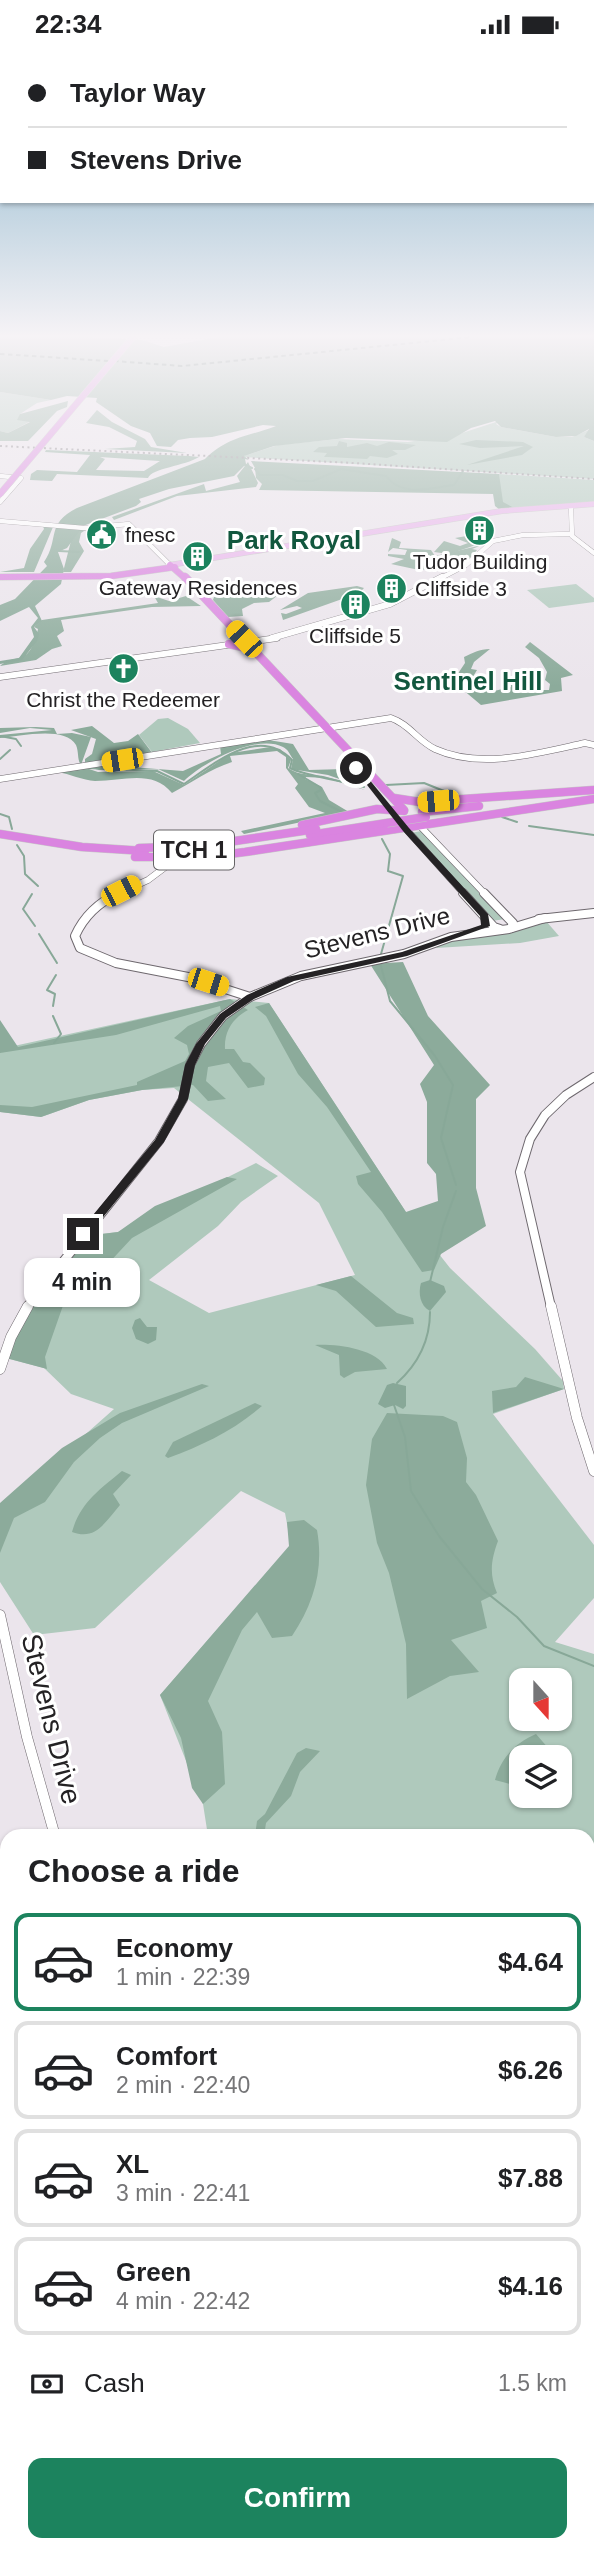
<!DOCTYPE html>
<html lang="en">
<head>
<meta charset="utf-8">
<style>
  :root { --surface:#fff; --page:#f6f6f6; --text:#202124; --muted:#757577; --line:#e0e0e0; --accent:#1c835e }
  body { margin:0; font-family:Helvetica,sans-serif; background:var(--page); color:var(--text); height:100vh; display:flex; flex-direction:column; font-size:26px; white-space:nowrap }
  * { box-sizing:border-box; margin:0 }
  p { font-size:23px; color:var(--muted) }
  .icon { flex:none; width:38px; height:38px; fill:none; stroke:currentColor; stroke-width:2; stroke-linecap:round; stroke-linejoin:round }
  .map { position:relative; flex:1; overflow:hidden }
  .panel { position:absolute; left:0px; top:1780px; width:595px; height:723px; display:flex; flex-direction:column; background:var(--surface); border-radius:21px 21px 0 0; box-shadow:0 2px 5px #0004 }
  .panel>* { flex:none }
  .hud { position:absolute; left:0px; top:0px; width:595px; height:154px; box-shadow:0 2px 5px #0004; display:grid; align-content:center; height:154px; padding:0 28px; background:var(--surface) }
  .needle { width:46px; rotate:159deg }
  .controls { position:absolute; left:509px; top:1619px; display:grid; gap:14px }
  .controls a { display:grid; place-items:center; width:63px; height:63px; border-radius:14px; background:var(--surface); box-shadow:0 2px 5px #0004; font-size:35px }
  .end { position:absolute; width:32px; height:32px; margin:-16px; border:9px solid #242224; background:#fff; box-shadow:0 0 0 4px #fff }
  .from { border-radius:50% }
  .bubble { position:absolute; height:49px; border-radius:14px; background:var(--surface); box-shadow:0 2px 5px #0004; font-size:23px; font-weight:700; line-height:49px; text-align:center }
  .car { position:absolute; width:21px; height:42px; margin:-21px -10px; border-radius:9px; box-shadow:0 0 5px 2px #0007; background:linear-gradient(#f5c518 24%,#345 0 40%,#f5c518 0 76%,#345 0 86%,#f5c518 0) }
  .hud b { display:flex; align-items:center; gap:24px; height:66px; font-size:26px }
  .hud b+b { border-top:2px solid var(--line) }
  .hud i { width:18px; height:18px; background:var(--text) }
  ul { padding:0; list-style:none }
  li { display:flex; align-items:center; gap:21px; height:98px; margin:0 14px 10px; padding:0 14px; border:4px solid var(--line); border-radius:14px }
  li div { flex:1 }
  li b { display:block; font-size:26px }
  li em { font-style:normal; font-weight:700 }
  li.current { border-color:var(--accent) }
  li>.icon { width:63px; height:63px; stroke-width:1.5 }
  h2 { padding:0 28px; font-size:32px; line-height:84px }
  .pay { display:flex; align-items:center; gap:18px; height:77px; padding:0 28px; font-size:26px }
  .pay p { margin-inline-start:auto }
  .cta { display:flex; gap:14px; margin-top:auto; padding:14px 28px }
  .cta a { flex:1; height:80px; border-radius:14px; background:var(--accent); color:#fff; font-size:28px; font-weight:700; line-height:80px; text-align:center }
  .status { display:flex; justify-content:space-between; align-items:center; height:49px; padding:0 35px; background:var(--surface); direction:ltr }
  .status svg { height:19px; fill:currentColor }
  .map>svg:first-child { display:block }
  .green { fill:#afc9bc; fill-rule:evenodd }
  .forest { fill:#8cab9b; fill-rule:evenodd }
  .water { fill:#88a898 }
  .lines { fill:none; stroke-linecap:round; stroke-linejoin:round }
  .stream-far1 { stroke:#88a898; stroke-width:2 }
  .stream { stroke:#88a898; stroke-width:2.5 }
  .ferry { stroke:#083524; stroke-width:2; stroke-dasharray:4.5 3.5; stroke-linecap:butt }
  .minor-far4-casing { stroke:#6e686e; stroke-width:5 }
  .minor-far3-casing { stroke:#6e686e; stroke-width:7 }
  .minor-far2-casing { stroke:#6e686e; stroke-width:10 }
  .minor-far1-casing { stroke:#6e686e; stroke-width:11 }
  .minor-casing { stroke:#6e686e; stroke-width:15 }
  .major-casing { stroke:#c6c6c6; stroke-width:6 }
  .highway-far1-casing { stroke:#c6c6c6; stroke-width:7 }
  .highway-casing { stroke:#c6c6c6; stroke-width:9 }
  .minor-far4 { stroke:#fff; stroke-width:4.5 }
  .minor-far3 { stroke:#fff; stroke-width:6 }
  .minor-far2 { stroke:#fff; stroke-width:8 }
  .minor-far1 { stroke:#fff; stroke-width:10 }
  .minor { stroke:#fff; stroke-width:13 }
  .major { stroke:#e9b5ec; stroke-width:5 }
  .highway-far1 { stroke:#da84e0; stroke-width:6 }
  .highway { stroke:#da84e0; stroke-width:8 }
  .rail { stroke:#8d898e; stroke-width:2; stroke-dasharray:2 3.5; stroke-linecap:butt }
  .highway-bridge-far1-casing { stroke:#c6c6c6; stroke-width:7; stroke-linecap:butt }
  .highway-bridge-casing { stroke:#c6c6c6; stroke-width:9; stroke-linecap:butt }
  .highway-bridge-far1 { stroke:#da84e0; stroke-width:6 }
  .highway-bridge { stroke:#da84e0; stroke-width:8 }
  .route { fill:#242224 }
  .labels { text-anchor:middle; stroke-width:6; stroke-linejoin:round; paint-order:stroke }
  .far-poi-label { font-size:21px; fill:#242224; stroke:#fff }
  .shield { fill:#fff; stroke:#666466; stroke-width:2 }
  .shield-label { font-size:23px; font-weight:bold; fill:#242224 }
  .street-label { font-size:24px; fill:#242224; stroke:#fff }
  .far-district-label { font-size:26px; font-weight:bold; fill:#12573e; stroke:#fff }
  .near-street-label { font-size:28px; fill:#242224; stroke:#fff }
</style>
</head>
<body>
<div class="status"><b>22:34</b><svg viewBox="0 0 49 12"><path d="M0 12V9h3v3zM5 12V6h3v6zM10 12V3h3v9zM15 12V0h3v12zM26 1h20v11H26zM47 4h2v5h-2z"/></svg></div>
<div class="map">
<svg width="594" height="2502" viewBox="0 0 594 2502">
  <rect width="100%" height="100%" fill="#ebe5ec"/>
  <g class="green">
    <polygon points="0,343 51,351 37,354 20,365 31,372 8,384 0,382"/>
    <polygon points="499,372 496,375 501,378 556,388 572,388 591,380 584,388 594,392 594,430 243,408 260,393 348,386 274,395 247,406 278,396 338,390 408,393 459,385"/>
    <polygon points="499,425 594,431 594,454 500,460"/>
    <polygon points="576,535 594,549 594,553 549,559 527,541"/>
    <polygon points="168,669 188,680 200,694 152,703 139,686 158,670"/>
    <polygon points="421,782 505,870 492,872 411,784"/>
    <polygon points="546,872 559,887 520,894 436,899 442,893"/>
    <path d="M230,950L269,954L406,1163L450,1219L535,1300L563,1332L564,1340L493,1365L594,1496V1549L555,1593L594,1605V2159L588,2160V1787H208L203,1755L160,1646L291,1496L285,1464L241,1442L95,1579L34,1586L0,1533V1461L114,1360L71,1345L44,1319L6,1309L85,1187L118,1183L256,1114L278,1127L241,1153L218,1177L149,1231L209,1264L355,1226L319,1154L174,1039L142,1041L89,1051L41,1068L0,1063V1000ZM522,1631H560V1670H522ZM522,1708H560V1746H522Z"/>
    <polygon points="588,2207 594,2240 594,2389 588,2391"/>
  </g>
  <g class="forest">
    <polygon points="68,352 67,358 57,362 28,392 0,392 0,382 8,384 30,373 17,371 20,365"/>
    <polygon points="97,361 112,373 145,390 151,398 187,404 105,400 135,398 137,392 109,378 86,374"/>
    <polygon points="339,392 347,394 347,398 367,394 377,397 389,393 416,396 405,401 392,401 398,405 387,409 370,407 367,410 328,408 324,408 327,404 313,403 319,398 337,397"/>
    <path d="M46,401L189,407L199,408C185,417 152,419 148,429L57,425L52,432L30,431L31,425L37,421L77,423L90,406L45,403ZM100,408L159,412H160L144,422L96,421L105,410Z"/>
    <polygon points="251,412 499,425 503,453 514,459 500,461 495,457 493,445 259,441 262,435 256,429 255,419"/>
    <polygon points="248,413 258,434 256,438 177,447 114,471 112,468 204,435 206,442 240,433 237,427"/>
    <polygon points="43,477 53,478 34,523 0,523 24,519 30,500 44,480"/>
    <polygon points="80,479 87,480 81,484 79,493 84,502 71,523 63,523 72,488"/>
    <polygon points="484,484 479,489 488,492 449,505 434,503 444,492 460,497 468,494 455,489"/>
    <polygon points="392,489 401,493 399,499 431,501 435,507 482,496 472,500 477,501 469,510 438,509 430,512 430,520 419,521 391,515 404,510 388,507 388,505 405,506 407,501 393,499 388,503"/>
    <polygon points="357,537 364,539 359,544 283,571 281,564 286,565 302,559 297,557 280,561 308,544"/>
    <polygon points="275,538 282,540 281,544 269,553 254,554 242,560 243,567 228,568 213,551 214,548 251,546"/>
    <path d="M154,547L169,552L186,547L201,557L152,558L61,571L64,582L57,587L62,597L52,600L36,611L0,617C17,603 29,619 38,580L34,578L42,571L158,554Z"/>
    <path d="M530,593L573,626L561,629L562,642L481,656L462,640L457,626L465,614L464,608C473,604 479,600 490,600L474,613L471,620L477,621L474,626L484,629L487,636L494,642L511,638V634C520,630 528,629 538,633L540,641H549L550,635L545,631L547,623L539,609L525,598Z"/>
    <polygon points="92,677 114,694 128,692 138,685 153,705 85,715 85,710 92,705 96,690 71,681"/>
    <path d="M36,678L54,679L57,685L72,684L91,688L81,716C77,711 79,703 76,696C65,676 17,688 0,689V686L52,681L30,679L0,684V679Z"/>
    <path d="M262,690L293,695L309,721L345,720L362,738L328,726L291,720L293,710C290,706 288,700 283,698C257,684 202,714 184,732L158,720L99,721L88,718L115,713L118,717L183,722L221,705L220,697Z"/>
    <path d="M270,698L280,700L291,711L288,719C301,728 312,724 327,728C339,731 356,737 365,741L326,729L306,728L305,730L322,738L329,751L349,763L244,785L241,782L325,764L309,758L295,739L298,735L286,719V708L277,702L230,707L232,713C210,720 193,733 172,744C152,720 124,732 95,732C83,731 69,725 58,723L83,718L98,723L153,722L184,736L231,704Z"/>
    <polygon points="403,913 428,967 490,1036 476,1050 476,1139 486,1177 441,1205 434,1221 422,1223 382,1163 358,1135 356,1127 371,1123 327,1058 298,1025 266,967 255,958 269,954 406,1163 438,1152 436,1125 427,1114 427,1053 420,1035 434,1016 370,915"/>
    <path d="M230,950L248,961C233,969 224,982 225,1000H234L243,1013L250,1014L265,1029L264,1036L248,1039L229,1014L208,1018L206,1032L226,1050L208,1052L193,1036L142,1041L89,1051L41,1068L0,1063V1056L32,1058L137,1036V1033L185,1012L189,1005L187,996L174,989L188,977L221,962L220,957L116,986L0,1004V971L18,998Z"/>
    <polygon points="227,1128 237,1130 132,1189 93,1231 66,1248 45,1308 47,1320 6,1309 33,1253 85,1187 118,1183 155,1157"/>
    <polygon points="351,1227 397,1264 413,1269 414,1275 376,1278 336,1242 316,1236"/>
    <path d="M315,1296C336,1295 376,1299 387,1320L355,1323L344,1329L340,1326L339,1306Z"/>
    <polygon points="525,1328 564,1340 493,1364 492,1342 516,1338"/>
    <polygon points="202,1335 209,1337 122,1374 100,1389 74,1413 45,1453 14,1469 0,1504 0,1454 62,1399 120,1364"/>
    <path d="M255,1354L262,1357C233,1382 203,1396 168,1409L165,1407L173,1393Z"/>
    <path d="M387,1364L443,1367L457,1373L467,1409L466,1433L476,1446L498,1492C491,1511 489,1525 497,1544L481,1552L487,1579L451,1591L479,1623L450,1627L407,1650L406,1595L389,1524L377,1494L366,1436L372,1390Z"/>
    <path d="M122,1422L131,1426L113,1445L120,1456C105,1473 96,1492 72,1483C80,1454 99,1441 122,1422Z"/>
    <path d="M304,1471L317,1481C324,1520 314,1554 292,1587L272,1589L257,1563L242,1581L208,1652L222,1683L225,1735L203,1755L192,1739L181,1689L160,1646L289,1497L287,1473Z"/>
    <path d="M536,1685L556,1708H522L521,1738L495,1731C501,1709 515,1694 536,1685Z"/>
    <polygon points="306,1699 320,1702 300,1723 291,1747 266,1774 264,1787 255,1787 257,1772 265,1765 297,1704"/>
    <polygon points="0,1896 7,1905 7,2496 53,2496 54,2502 0,2502"/>
  </g>
  <g class="water">
    <path d="M0,288H90L142,291L164,298L218,288H594V392L584,388L589,380L576,387L556,388L501,378L495,372L471,379L447,393L346,389L274,397L244,407L249,411L245,410L246,415L234,427L169,440L139,450L141,453L136,457L83,477L67,499L58,503L64,520L61,535L35,557L42,572L34,578L39,585L37,592L22,611L0,615V612L19,609L34,588L31,578L38,569L29,558L0,572V556L15,550L47,517L44,513C60,490 45,475 77,459L205,410C229,387 247,388 276,377L263,376L212,388L190,389L178,391L171,398L157,397L150,384L131,377L96,353L97,349L67,347L51,351L0,343Z"/>
    <polygon points="476,391 523,393 533,398 522,406 467,416 524,397 480,399 459,395"/>
    <path d="M430,1231L444,1237L446,1243L430,1262C420,1257 418,1244 421,1234Z"/>
    <polygon points="140,1269 147,1278 157,1278 156,1291 148,1295 136,1290 132,1279 135,1271"/>
    <polygon points="393,1334 406,1337 406,1357 403,1360 395,1356 385,1359 378,1355 387,1336"/>
  </g>
  <g class="lines">
    <g class="stream-far1">
      <polyline points="243,415 252,419"/>
      <path d="M255,420L260,426H283L297,432H313L341,420L386,427C403,449 430,439 454,436L463,422"/>
      <polyline points="59,502 79,503"/>
      <polyline points="0,687 16,690 21,697"/>
      <polyline points="0,710 10,701"/>
      <path d="M88,719L157,722L184,735C215,714 259,676 292,711L290,719C305,727 344,732 364,738"/>
      <polyline points="298,725 320,738 321,741 315,744 320,752 342,763"/>
      <polyline points="386,736 424,734 454,746"/>
      <polyline points="0,765 9,768 12,780"/>
      <polyline points="502,768 517,773"/>
      <polyline points="529,777 594,786"/>
      <polyline points="17,796 24,807 25,825 38,837"/>
      <polyline points="32,845 23,860 35,877"/>
      <polyline points="39,885 57,914"/>
      <polyline points="381,905 403,827 388,822 390,805 382,790"/>
      <polyline points="380,913 390,952 435,1007 453,1036 441,1089 456,1136"/>
      <polyline points="53,957 55,945 47,941 56,926"/>
      <polyline points="53,967 61,985 54,994"/>
      <polyline points="430,1233 443,1178 456,1142"/>
      <path d="M397,1334C418,1315 430,1291 430,1263"/>
      <polyline points="394,1356 405,1388 411,1442 439,1487 482,1540 517,1568 544,1597 594,1617"/>
    </g>
    <g class="stream">
      <polyline points="0,2093 7,2092"/>
      <polyline points="0,2220 7,2227"/>
      <polyline points="373,2496 378,2502"/>
    </g>
    <g class="ferry">
      <polyline points="0,305 109,312"/>
      <polyline points="114,312 182,317 472,288"/>
    </g>
    <defs>
      <g id="minor-far4">
        <polyline points="0,427 21,429 0,453"/>
        <polyline points="571,458 572,487 594,504"/>
        <polyline points="0,472 84,479 129,475 170,516"/>
        <polyline points="439,530 466,516 493,492 523,486 571,485"/>
      </g>
      <g id="minor-far3">
        <polyline points="272,589 390,555 442,528"/>
        <polyline points="0,628 277,589"/>
        <path d="M0,730L391,669C409,675 418,692 435,700C481,721 539,704 585,694L594,696"/>
        <polyline points="421,778 486,846"/>
        <polyline points="406,780 465,846"/>
        <polyline points="115,846 148,831 172,813 182,810"/>
      </g>
      <g id="minor-far2">
        <path d="M119,844C99,853 84,867 75,887L80,899L116,914L188,928L250,948"/>
        <polyline points="463,844 494,878 500,880"/>
        <polyline points="484,844 513,874 511,879"/>
        <polyline points="539,870 594,864"/>
        <polyline points="27,1258 159,1092 183,1050 190,1016 201,995 223,967 250,948 301,927 404,905 451,888 509,880 545,869"/>
        <polyline points="551,1258 520,1123 530,1090 545,1066 566,1046 594,1028"/>
      </g>
      <g id="minor-far1">
        <polyline points="551,1257 577,1369 594,1422"/>
        <polyline points="0,1320 11,1288 28,1257"/>
        <polyline points="0,1566 27,1688 55,1787"/>
      </g>
      <polyline id="minor" points="588,2408 594,2405"/>
      <polyline id="major" points="170,516 502,462 594,455"/>
      <g id="highway-far1">
        <polyline points="170,516 186,530"/>
        <polyline points="0,528 111,527 175,518"/>
      </g>
      <g id="highway">
        <polyline points="185,528 404,761"/>
        <polyline points="229,595 247,599"/>
        <polyline points="394,749 420,753 594,741"/>
        <polyline points="422,763 479,757"/>
        <polyline points="302,776 377,760 404,762"/>
        <polyline points="0,785 82,798 145,802"/>
        <polyline points="310,786 387,774"/>
        <polyline points="139,799 201,797 316,780"/>
        <polyline points="135,808 205,808 245,803 594,750"/>
      </g>
    </defs>
    <use href="#minor-far4" class="minor-far4-casing"/>
    <use href="#minor-far3" class="minor-far3-casing"/>
    <use href="#minor-far2" class="minor-far2-casing"/>
    <use href="#minor-far1" class="minor-far1-casing"/>
    <use href="#minor" class="minor-casing"/>
    <use href="#major" class="major-casing"/>
    <use href="#highway-far1" class="highway-far1-casing"/>
    <use href="#highway" class="highway-casing"/>
    <use href="#minor-far4" class="minor-far4"/>
    <use href="#minor-far3" class="minor-far3"/>
    <use href="#minor-far2" class="minor-far2"/>
    <use href="#minor-far1" class="minor-far1"/>
    <use href="#minor" class="minor"/>
    <use href="#major" class="major"/>
    <use href="#highway-far1" class="highway-far1"/>
    <use href="#highway" class="highway"/>
    <polyline class="rail" points="0,397 354,414 594,430"/>
    <defs>
      <polyline id="highway-bridge-far1" points="0,445 133,288"/>
      <polyline id="highway-bridge" points="387,774 426,768"/>
    </defs>
    <use href="#highway-bridge-far1" class="highway-bridge-far1-casing"/>
    <use href="#highway-bridge" class="highway-bridge-casing"/>
    <use href="#highway-bridge-far1" class="highway-bridge-far1"/>
    <use href="#highway-bridge" class="highway-bridge"/>
  </g>
  <linearGradient id="sky" x2="0" y2="1"><stop stop-color="#81afc8"/><stop offset="0.45" stop-color="#f6f3f6"/><stop offset="1" stop-color="#f6f3f6" stop-opacity="0"/></linearGradient>
  <rect width="594" height="638" fill="url(#sky)"/>
  <polygon class="route" points="353,718 359,718 409,779 488,865 490,877 407,907 294,932 254,950 226,969 205,995 195,1016 188,1050 164,1093 87,1188 79,1188 79,1183 155,1091 178,1050 185,1016 196,995 220,965 247,946 287,928 402,903 481,876 480,867 403,782"/>
  <defs>
    <symbol id="building-disc" viewBox="-11 -11 22 22"><circle r="9.5" fill="#1c835e" stroke="#fff"/><path d="M-4-6H4V6H1V3H-1V6H-4ZM-2.5-4.3h1.7v1.8h-1.7ZM.8-4.3h1.7v1.8H.8ZM-2.5-1h1.7V.8h-1.7ZM.8-1h1.7V.8H.8Z" fill="#fff"/></symbol>
    <symbol id="civic-disc" viewBox="-11 -11 22 22"><circle r="9.5" fill="#1c835e" stroke="#fff"/><path d="M-.6-6.5H3V-4.5H.6V-3L4-1V1h2V6H-6V1h2V-1L-.6-3ZM-1.2 2.5V6h2.4V2.5Z" fill="#fff"/></symbol>
    <symbol id="church-disc" viewBox="-11 -11 22 22"><circle r="9.5" fill="#1c835e" stroke="#fff"/><path d="M-1.2-6h2.4v3.5h3.3v2.4h-3.3V6h-2.4V-.1h-3.3v-2.4h3.3Z" fill="#fff"/></symbol>
  </defs>
  <g fill-rule="evenodd">
    <use href="#building-disc" x="462" y="464" width="35" height="35"/>
    <use href="#civic-disc" x="84" y="468" width="35" height="35"/>
    <use href="#building-disc" x="180" y="490" width="35" height="35"/>
    <use href="#building-disc" x="374" y="522" width="35" height="35"/>
    <use href="#building-disc" x="338" y="538" width="35" height="35"/>
    <use href="#church-disc" x="106" y="602" width="35" height="35"/>
  </g>
  <g class="labels">
    <g class="far-poi-label">
      <text x="125" y="493" text-anchor="start">fnesc</text>
      <text x="480" y="520">Tudor Building</text>
      <text x="198" y="546">Gateway Residences</text>
      <text x="415" y="547" text-anchor="start">Cliffside 3</text>
      <text x="355" y="594">Cliffside 5</text>
      <text x="123" y="658">Christ the Redeemer</text>
    </g>
    <rect class="shield" x="154" y="781.5" width="80" height="39" rx="5"/>
    <g class="shield-label">
      <text x="194" y="809">TCH 1</text>
    </g>
    <g class="street-label">
      <text transform="translate(377 884) rotate(-14)" y="8">Stevens Drive</text>
    </g>
    <g class="far-district-label">
      <text x="294" y="500">Park Royal</text>
      <text x="468" y="641">Sentinel Hill</text>
    </g>
    <g class="near-street-label">
      <text transform="translate(52 1670) rotate(76)" y="10">Stevens Drive</text>
    </g>
  </g>
</svg>
<div class="controls">
<a><svg class="needle" viewBox="-14 -14 28 28"><path d="M0-13l5 13h-10z" fill="#e53935"/><path d="M0 13l5-13h-10z" fill="#757577"/></svg></a>
<a><svg class="icon" aria-label="layers" viewBox="0 0 24 24"><path d="M12 4l9 5-9 5-9-5zM3 14l9 5 9-5"/></svg></a>
</div>
<i class="end from" style="left:356px;top:719px"></i>
<i class="end" style="left:83px;top:1185px"></i>
<div class="bubble" style="left:24px;top:1209px;width:116px">4 min</div>
<i class="car" style="left:244px;top:590px;rotate:316deg"></i>
<i class="car" style="left:122px;top:711px;rotate:261deg"></i>
<i class="car" style="left:438px;top:752px;rotate:265deg"></i>
<i class="car" style="left:121px;top:842px;rotate:63deg"></i>
<i class="car" style="left:208px;top:933px;rotate:108deg"></i>
<div class="hud">
<b><i class="from"></i>Taylor Way</b>
<b><i></i>Stevens Drive</b>
</div>
<section class="panel">
<h2>Choose a ride</h2>
<ul>
<li class="current"><svg class="icon" aria-label="car" viewBox="0 0 24 24"><path d="M5 17H2v-5l4-1 3-4h7l3 4 3 1v5h-3M9 17h6M6 11h13"/><circle cx="7" cy="17" r="2"/><circle cx="17" cy="17" r="2"/></svg><div><b>Economy</b><p>1 min · 22:39</p></div><em>$4.64</em></li>
<li><svg class="icon" aria-label="car" viewBox="0 0 24 24"><path d="M5 17H2v-5l4-1 3-4h7l3 4 3 1v5h-3M9 17h6M6 11h13"/><circle cx="7" cy="17" r="2"/><circle cx="17" cy="17" r="2"/></svg><div><b>Comfort</b><p>2 min · 22:40</p></div><em>$6.26</em></li>
<li><svg class="icon" aria-label="car" viewBox="0 0 24 24"><path d="M5 17H2v-5l4-1 3-4h7l3 4 3 1v5h-3M9 17h6M6 11h13"/><circle cx="7" cy="17" r="2"/><circle cx="17" cy="17" r="2"/></svg><div><b>XL</b><p>3 min · 22:41</p></div><em>$7.88</em></li>
<li><svg class="icon" aria-label="car" viewBox="0 0 24 24"><path d="M5 17H2v-5l4-1 3-4h7l3 4 3 1v5h-3M9 17h6M6 11h13"/><circle cx="7" cy="17" r="2"/><circle cx="17" cy="17" r="2"/></svg><div><b>Green</b><p>4 min · 22:42</p></div><em>$4.16</em></li>
</ul>
<div class="pay"><svg class="icon" aria-label="cash" viewBox="0 0 24 24"><path d="M3 7h18v10H3z"/><circle cx="12" cy="12" r="2"/></svg>Cash<p>1.5 km</p></div>
<div class="cta"><a>Confirm</a></div>
</section>
</div>
</body>
</html>
